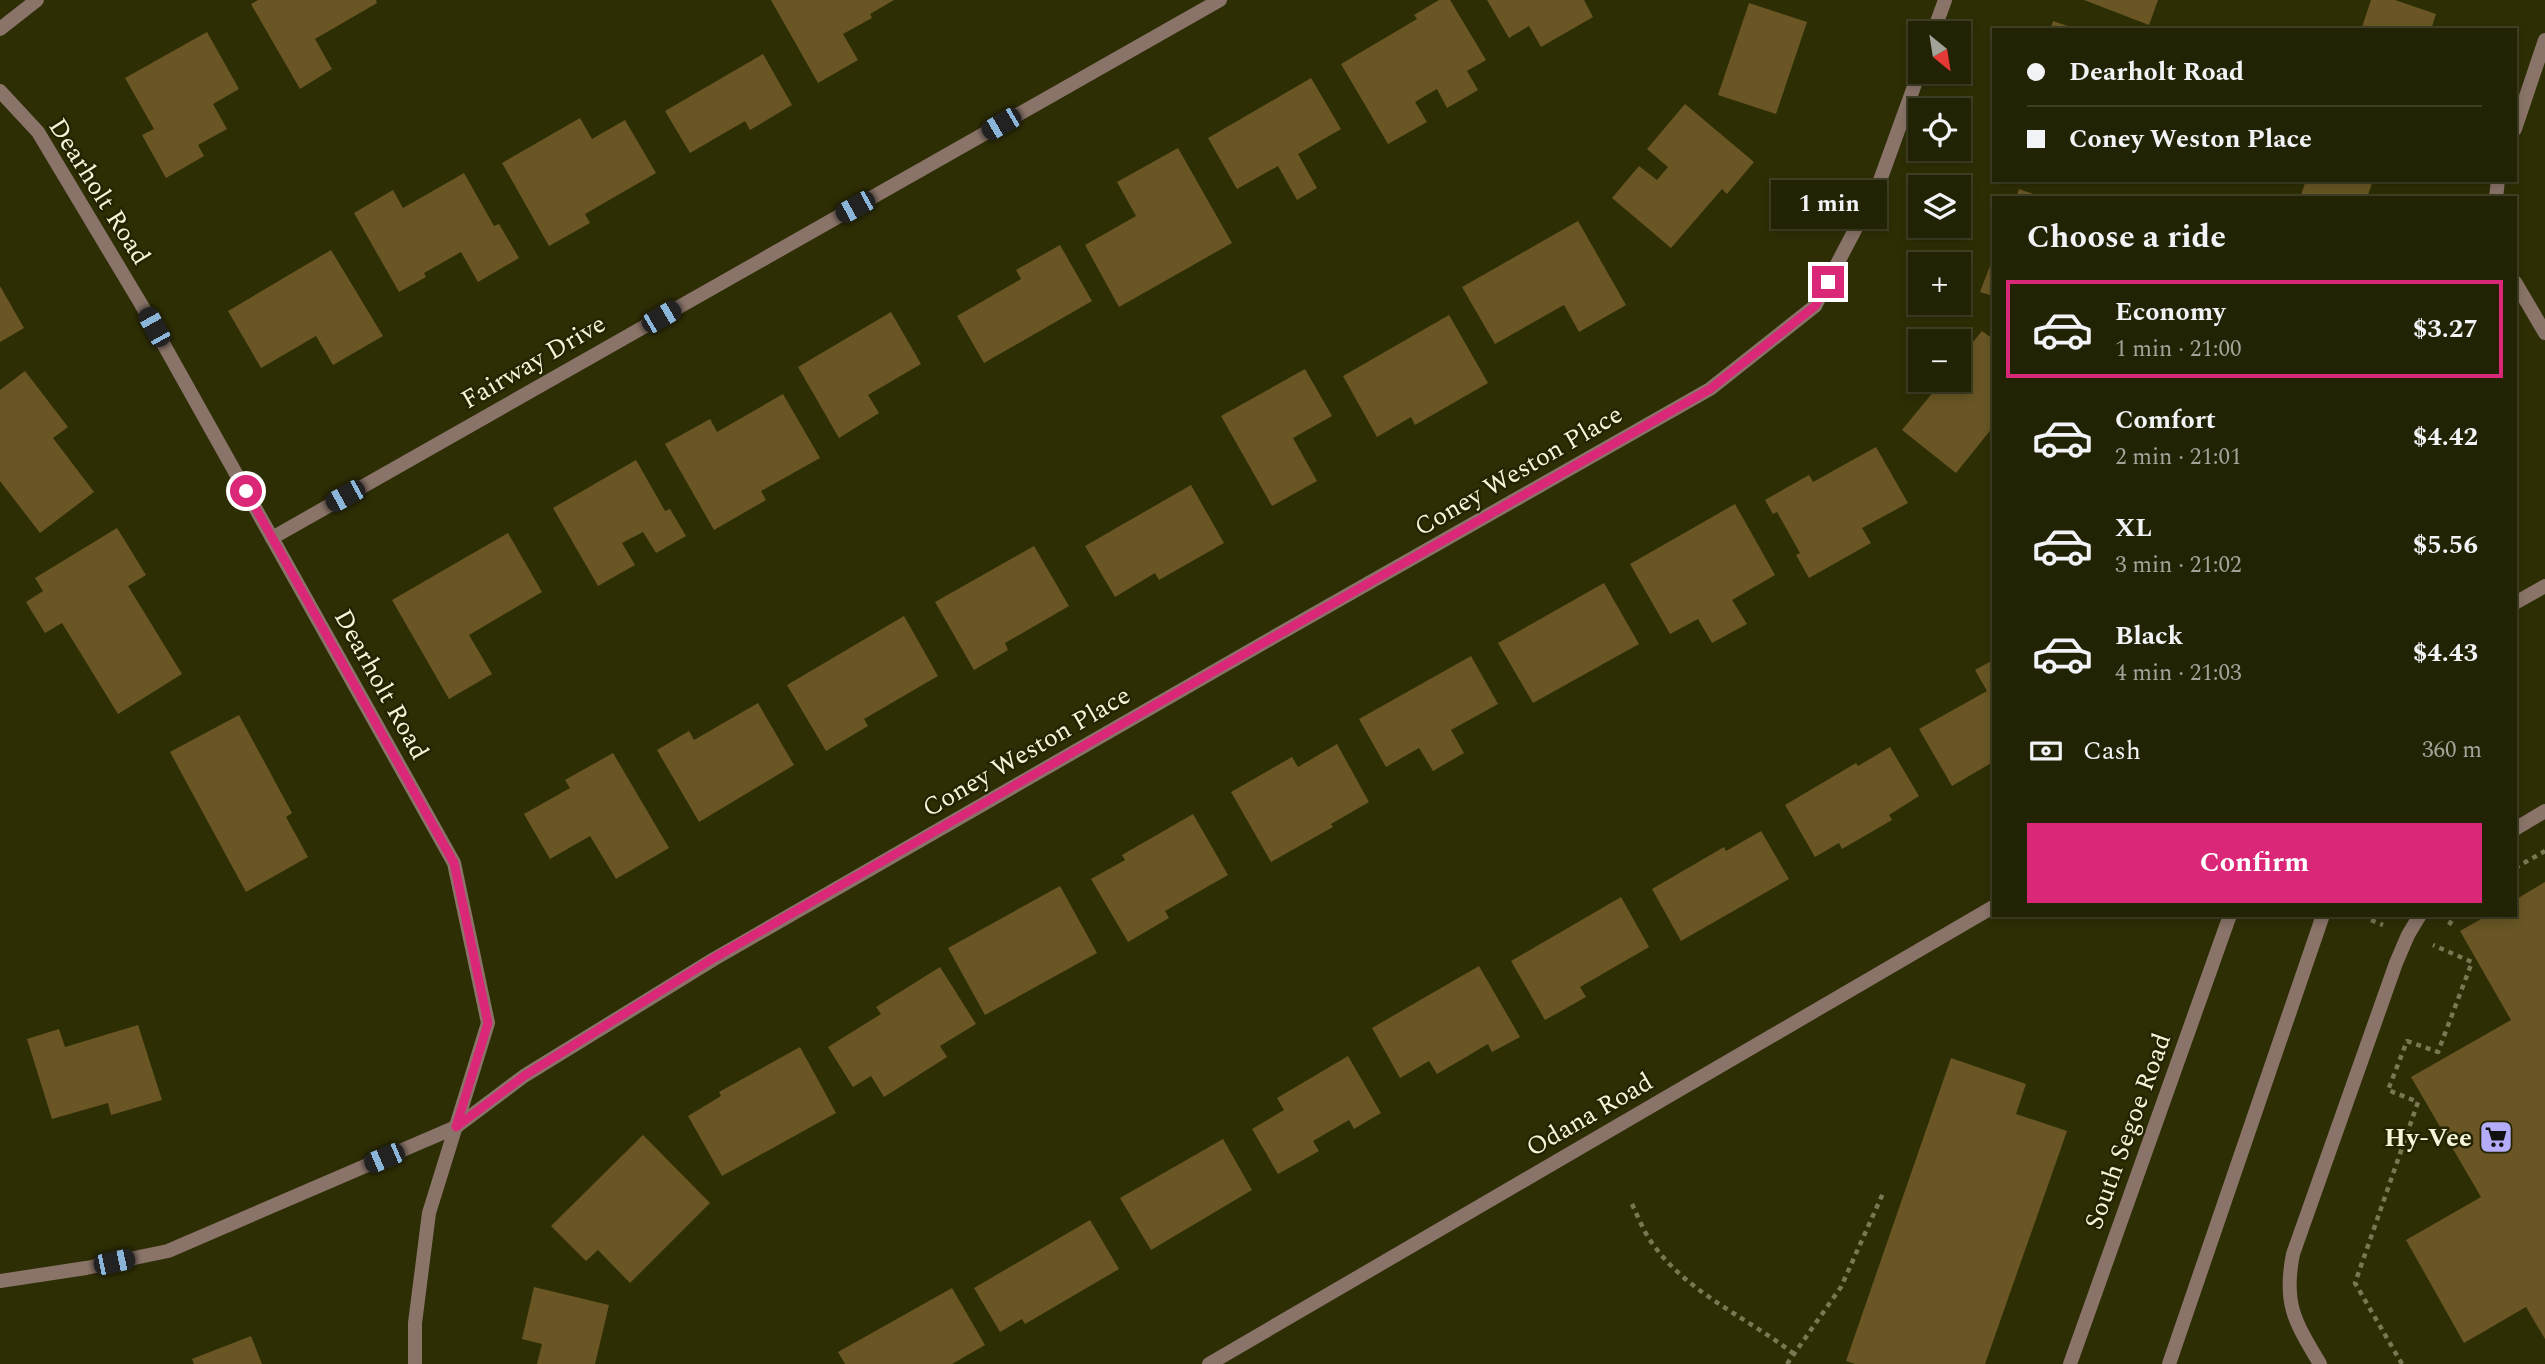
<!DOCTYPE html>
<html lang="en">
<head>
<meta charset="utf-8">
<style>
  :root { --surface:#222204; --page:#2a2a0e; --text:#f1f3f6; --muted:#a2a49a; --line:#3f3f26; --accent:#db2777 }
  body { margin:0; font-family:Spectral,serif; background:var(--page); color:var(--text); height:100vh; display:flex; flex-direction:column; font-size:26px; white-space:nowrap }
  * { box-sizing:border-box; margin:0 }
  p { font-size:23px; color:var(--muted) }
  .icon { flex:none; width:38px; height:38px; fill:none; stroke:currentColor; stroke-width:2; stroke-linecap:round; stroke-linejoin:round }
  .map { position:relative; flex:1; overflow:hidden }
  .side { position:absolute; left:1992px; top:196px; width:525px; height:721px; display:flex; flex-direction:column; background:var(--surface); border-radius:0px; box-shadow:0 4px 10px #0003,0 0 0 2px var(--line) }
  .side>* { flex:none }
  .top-card { position:absolute; left:1992px; top:28px; width:525px; height:154px; border-radius:0px; box-shadow:0 4px 10px #0003,0 0 0 2px var(--line); display:grid; align-content:center; height:154px; padding:0 35px; background:var(--surface) }
  .needle { width:46px; rotate:150deg }
  .fabs { position:absolute; left:1908px; top:21px; display:grid; gap:14px }
  .fabs a { display:grid; place-items:center; width:63px; height:63px; border-radius:0px; background:var(--surface); box-shadow:0 4px 10px #0003,0 0 0 2px var(--line); font-size:35px }
  .end { position:absolute; width:32px; height:32px; margin:-16px; border:9px solid #db2777; background:#fff; box-shadow:0 0 0 4px #fff }
  .from { border-radius:50% }
  .bubble { position:absolute; height:49px; border-radius:0px; background:var(--surface); box-shadow:0 4px 10px #0003,0 0 0 2px var(--line); font-size:23px; font-weight:700; line-height:49px; text-align:center }
  .car { position:absolute; width:21px; height:42px; margin:-21px -10px; border-radius:9px; box-shadow:0 0 5px 2px #0007; background:linear-gradient(#222 24%,#8ab4d8 0 40%,#222 0 76%,#8ab4d8 0 86%,#222 0) }
  .top-card b { display:flex; align-items:center; gap:24px; height:66px; font-size:26px }
  .top-card b+b { border-top:2px solid var(--line) }
  .top-card i { width:18px; height:18px; background:var(--text) }
  ul { padding:0; list-style:none }
  li { display:flex; align-items:center; gap:21px; height:98px; margin:0 14px 10px; padding:0 21px; border:4px solid transparent; border-radius:0px }
  li div { flex:1 }
  li b { display:block; font-size:26px }
  li em { font-style:normal; font-weight:700 }
  li.selected { border-color:var(--accent) }
  li>.icon { width:63px; height:63px; stroke-width:1.5 }
  h2 { padding:0 35px; font-size:32px; line-height:84px }
  .pay { display:flex; align-items:center; gap:18px; height:77px; padding:0 35px; font-size:26px }
  .pay p { margin-inline-start:auto }
  .action { display:flex; gap:14px; margin-top:auto; padding:14px 35px }
  .action a { flex:1; height:80px; border-radius:0px; background:var(--accent); color:#fff; font-size:28px; font-weight:700; line-height:80px; text-align:center }
  .map>svg:first-child { display:block }
  .building { fill:#695624 }
  .lines { fill:none; stroke-linecap:round; stroke-linejoin:round }
  .path { stroke:#787854; stroke-width:4.5; stroke-dasharray:5 5; stroke-linecap:butt }
  .service { stroke:#8a7469; stroke-width:14 }
  .minor { stroke:#8a7469; stroke-width:14 }
  .tertiary { stroke:#8a7469; stroke-width:14 }
  .route { stroke:#db2777; stroke-width:9 }
  .labels { text-anchor:middle; stroke-width:5; stroke-linejoin:round; paint-order:stroke }
  .street-label { font-size:26px; fill:#f4f5d9; stroke:#252400 }
  .poi-label { font-size:26px; font-weight:bold; fill:#f4f5d9; stroke:#252400; text-anchor:end }
</style>
</head>
<body>
<div class="map">
<svg width="2545" height="1364" viewBox="0 0 2545 1364">
  <rect width="100%" height="100%" fill="#2e2e05"/>
  <g class="building">
    <polygon points="258,0 376,0 377,3 315,39 332,69 300,89 251,4"/>
    <polygon points="771,0 894,0 870,14 872,18 843,34 858,60 818,83"/>
    <polygon points="1439,0 1450,0 1486,60 1467,71 1478,90 1447,108 1437,89 1415,102 1427,122 1388,144 1341,64 1417,19 1414,15"/>
    <polygon points="1487,0 1584,0 1593,17 1541,47 1529,26 1509,38"/>
    <polygon points="2084,0 2158,0 2149,25"/>
    <polygon points="2371,0 2395,0 2436,14 2431,30 2361,30"/>
    <polygon points="1749,3 1807,22 1776,114 1718,95"/>
    <polygon points="2053,21 2077,29 2077,30 2050,30"/>
    <polygon points="207,32 239,89 213,104 227,129 198,145 204,156 166,178 142,135 154,129 125,78"/>
    <polygon points="763,54 792,105 750,130 745,121 690,153 665,111"/>
    <polygon points="1311,78 1341,129 1298,154 1317,188 1297,200 1278,166 1237,189 1208,138"/>
    <polygon points="1685,104 1754,162 1727,194 1722,189 1671,248 1612,198 1639,166 1657,180 1668,167 1647,149"/>
    <polygon points="580,118 592,139 625,120 656,173 585,214 590,223 549,246 502,163"/>
    <polygon points="1178,148 1232,243 1119,307 1085,245 1136,216 1117,182"/>
    <polygon points="464,173 494,226 499,224 519,258 478,282 461,252 424,273 426,277 399,292 354,213 393,190 403,208"/>
    <polygon points="2306,180 2373,180 2367,198 2300,198"/>
    <polygon points="2019,189 2042,197 2042,198 2016,198"/>
    <polygon points="1578,221 1626,305 1579,332 1564,305 1495,344 1462,287"/>
    <polygon points="1060,245 1092,301 984,363 957,316 1021,279 1016,270"/>
    <polygon points="331,250 383,336 333,365 316,336 261,368 228,311"/>
    <polygon points="1993,258 1993,296 1980,292"/>
    <polygon points="0,286 24,328 0,342"/>
    <polygon points="891,312 921,364 868,395 879,413 839,438 798,367"/>
    <polygon points="1449,315 1488,383 1415,425 1411,417 1377,437 1343,376"/>
    <polygon points="1982,331 1993,339 1993,427 1956,473 1902,430 1943,380 1958,380 1958,360"/>
    <polygon points="1305,369 1332,416 1293,438 1317,481 1272,506 1221,416"/>
    <polygon points="25,371 68,427 53,438 94,492 40,533 0,481 0,390"/>
    <polygon points="783,394 820,458 761,491 766,500 714,530 665,444 710,419 717,432"/>
    <polygon points="1876,447 1908,503 1862,528 1871,543 1809,578 1796,555 1800,553 1777,512 1773,514 1765,500 1809,475 1813,482"/>
    <polygon points="636,460 665,511 670,509 686,536 656,553 643,532 622,543 635,565 598,586 553,508"/>
    <polygon points="1191,485 1224,543 1159,580 1155,573 1115,597 1085,546"/>
    <polygon points="1735,504 1775,575 1732,600 1747,624 1712,643 1698,619 1670,634 1630,564"/>
    <polygon points="117,528 146,575 128,586 182,674 118,714 62,623 45,633 26,602 43,591 35,578"/>
    <polygon points="508,533 542,592 469,635 492,674 449,699 392,600"/>
    <polygon points="1034,546 1069,606 1005,643 1008,650 974,670 935,602"/>
    <polygon points="1604,583 1639,644 1533,703 1498,643"/>
    <polygon points="904,616 938,676 864,719 868,726 826,751 787,685"/>
    <polygon points="1471,656 1498,704 1451,730 1464,753 1433,771 1419,748 1386,767 1359,719"/>
    <polygon points="1993,660 1993,762 1952,786 1919,729 1987,691 1975,670"/>
    <polygon points="758,703 794,765 699,822 657,750 689,731 694,740"/>
    <polygon points="239,715 292,813 286,817 308,857 246,892 170,752"/>
    <polygon points="1337,744 1369,802 1331,824 1333,827 1271,862 1231,792 1292,757 1298,767"/>
    <polygon points="1890,747 1919,796 1889,815 1892,820 1842,849 1839,843 1815,857 1785,805 1856,763 1858,766"/>
    <polygon points="613,753 669,848 616,879 590,836 550,859 524,814 570,788 565,780"/>
    <polygon points="1193,814 1228,875 1165,911 1169,918 1128,942 1091,879 1125,860 1122,855"/>
    <polygon points="1761,831 1789,879 1681,941 1652,889 1724,847 1726,851"/>
    <polygon points="2545,882 2545,1339 2526,1307 2464,1343 2406,1240 2481,1197 2411,1077 2511,1020 2460,931 2488,915 2515,915 2515,900"/>
    <polygon points="1060,886 1097,953 985,1015 948,948"/>
    <polygon points="1621,897 1649,947 1580,987 1586,997 1545,1020 1511,961"/>
    <polygon points="1479,966 1520,1037 1492,1052 1488,1044 1437,1074 1429,1061 1400,1078 1372,1028"/>
    <polygon points="940,967 976,1024 940,1046 947,1057 884,1097 871,1076 853,1087 828,1047 881,1014 876,1007"/>
    <polygon points="138,1025 162,1100 111,1115 108,1103 52,1119 27,1039 59,1029 65,1047"/>
    <polygon points="800,1047 836,1113 722,1176 688,1116 721,1096 719,1092"/>
    <polygon points="1348,1056 1381,1113 1354,1129 1349,1120 1313,1141 1319,1151 1278,1174 1252,1129 1284,1110 1277,1098"/>
    <polygon points="1951,1058 2026,1084 2016,1114 2067,1131 1985,1364 1855,1364 1846,1361"/>
    <polygon points="643,1135 710,1203 630,1283 598,1250 586,1261 551,1226"/>
    <polygon points="1223,1139 1252,1190 1151,1250 1120,1198"/>
    <polygon points="1090,1220 1119,1269 1025,1324 1022,1319 1000,1332 974,1288"/>
    <polygon points="534,1287 609,1305 595,1364 537,1364 542,1344 522,1339"/>
    <polygon points="952,1288 985,1345 952,1364 845,1364 838,1352"/>
    <polygon points="251,1336 262,1364 194,1364 192,1359"/>
  </g>
  <g class="lines">
    <g class="path">
      <polyline points="2515,868 2545,851"/>
      <polyline points="2371,920 2383,925"/>
      <polyline points="2449,925 2455,915"/>
      <path d="M1632,1204C1638,1217 1644,1232 1652,1243C1688,1294 1747,1317 1794,1354"/>
      <polyline points="1787,1364 1841,1287 1884,1191"/>
      <polyline points="2402,1364 2355,1283 2418,1102 2388,1090 2407,1041 2438,1052 2472,962 2433,945"/>
    </g>
    <g class="service">
      <polyline points="2515,829 2545,811"/>
      <path d="M2320,1364C2295,1322 2283,1304 2293,1254L2396,963L2408,935L2420,915"/>
    </g>
    <g class="minor">
      <polyline points="0,29 37,0"/>
      <polyline points="1933,33 1945,0"/>
      <polyline points="0,91 38,132 141,304 454,863 488,1023 429,1213 415,1323 415,1364"/>
      <polyline points="2515,129 2545,40"/>
      <polyline points="2496,198 2498,180"/>
      <polyline points="2515,282 2545,333"/>
      <polyline points="272,538 1220,0"/>
      <polyline points="0,1281 86,1268 168,1251 456,1127 524,1076 714,959 1272,638 1710,389 1815,306 1878,186 1920,70"/>
    </g>
    <g class="tertiary">
      <polyline points="2515,603 2545,586"/>
      <polyline points="1209,1364 1993,907"/>
      <polyline points="2070,1364 2230,915"/>
      <polyline points="2169,1364 2323,915"/>
    </g>
  </g>
  <g class="lines">
    <polyline class="route" points="246,491 454,863 488,1023 456,1127 524,1076 714,958 1272,638 1710,389 1815,306 1828,282"/>
  </g>
  <defs>
    <symbol id="supermarket-square" viewBox="-11 -11 22 22"><rect x="-9" y="-9" width="18" height="18" rx="4" fill="#b4acf9" stroke="#252400"/><path d="M-6-5.5h2.5l.6 2H6L4.5 2H-2.5L-4.4-4H-6ZM-1.5 3.2a1.3 1.3 0 1 0 .1 0ZM3 3.2a1.3 1.3 0 1 0 .1 0Z" fill="#111"/></symbol>
  </defs>
  <g fill-rule="evenodd">
    <use href="#supermarket-square" x="2477" y="1118" width="38" height="38"/>
  </g>
  <g class="labels">
    <g class="street-label">
      <text transform="translate(100 191) rotate(58)" y="9">Dearholt Road</text>
      <text transform="translate(533 361) rotate(-30)" y="9">Fairway Drive</text>
      <text transform="translate(1518 470) rotate(-30)" y="9">Coney Weston Place</text>
      <text transform="translate(382 684) rotate(61)" y="9">Dearholt Road</text>
      <text transform="translate(1026 751) rotate(-30)" y="9">Coney Weston Place</text>
      <text transform="translate(1589 1114) rotate(-30)" y="9">Odana Road</text>
      <text transform="translate(2127 1131) rotate(-70)" y="9">South Segoe Road</text>
    </g>
    <g class="poi-label">
      <text x="2472" y="1146">Hy-Vee</text>
    </g>
  </g>
</svg>
<div class="fabs">
<a><svg class="needle" viewBox="-14 -14 28 28"><path d="M0-13l5 13h-10z" fill="#e53935"/><path d="M0 13l5-13h-10z" fill="#a2a49a"/></svg></a>
<a><svg class="icon" aria-label="locate" viewBox="0 0 24 24"><circle cx="12" cy="12" r="6"/><path d="M12 2v4M12 18v4M2 12h4M18 12h4"/></svg></a>
<a><svg class="icon" aria-label="layers" viewBox="0 0 24 24"><path d="M12 4l9 5-9 5-9-5zM3 14l9 5 9-5"/></svg></a>
<a>+</a>
<a>−</a>
</div>
<i class="end from" style="left:246px;top:491px"></i>
<i class="end" style="left:1828px;top:282px"></i>
<div class="bubble" style="left:1771px;top:180px;width:116px">1 min</div>
<i class="car" style="left:1001px;top:124px;rotate:240deg"></i>
<i class="car" style="left:855px;top:207px;rotate:241deg"></i>
<i class="car" style="left:661px;top:317px;rotate:60deg"></i>
<i class="car" style="left:154px;top:327px;rotate:331deg"></i>
<i class="car" style="left:345px;top:496px;rotate:241deg"></i>
<i class="car" style="left:384px;top:1158px;rotate:247deg"></i>
<i class="car" style="left:114px;top:1262px;rotate:78deg"></i>
<div class="top-card">
<b><i class="from"></i>Dearholt Road</b>
<b><i></i>Coney Weston Place</b>
</div>
<section class="side">
<h2>Choose a ride</h2>
<ul>
<li class="selected"><svg class="icon" aria-label="car" viewBox="0 0 24 24"><path d="M5 17H2v-5l4-1 3-4h7l3 4 3 1v5h-3M9 17h6M6 11h13"/><circle cx="7" cy="17" r="2"/><circle cx="17" cy="17" r="2"/></svg><div><b>Economy</b><p>1 min · 21:00</p></div><em>$3.27</em></li>
<li><svg class="icon" aria-label="car" viewBox="0 0 24 24"><path d="M5 17H2v-5l4-1 3-4h7l3 4 3 1v5h-3M9 17h6M6 11h13"/><circle cx="7" cy="17" r="2"/><circle cx="17" cy="17" r="2"/></svg><div><b>Comfort</b><p>2 min · 21:01</p></div><em>$4.42</em></li>
<li><svg class="icon" aria-label="car" viewBox="0 0 24 24"><path d="M5 17H2v-5l4-1 3-4h7l3 4 3 1v5h-3M9 17h6M6 11h13"/><circle cx="7" cy="17" r="2"/><circle cx="17" cy="17" r="2"/></svg><div><b>XL</b><p>3 min · 21:02</p></div><em>$5.56</em></li>
<li><svg class="icon" aria-label="car" viewBox="0 0 24 24"><path d="M5 17H2v-5l4-1 3-4h7l3 4 3 1v5h-3M9 17h6M6 11h13"/><circle cx="7" cy="17" r="2"/><circle cx="17" cy="17" r="2"/></svg><div><b>Black</b><p>4 min · 21:03</p></div><em>$4.43</em></li>
</ul>
<div class="pay"><svg class="icon" aria-label="cash" viewBox="0 0 24 24"><path d="M3 7h18v10H3z"/><circle cx="12" cy="12" r="2"/></svg>Cash<p>360 m</p></div>
<div class="action"><a>Confirm</a></div>
</section>
</div>
</body>
</html>
